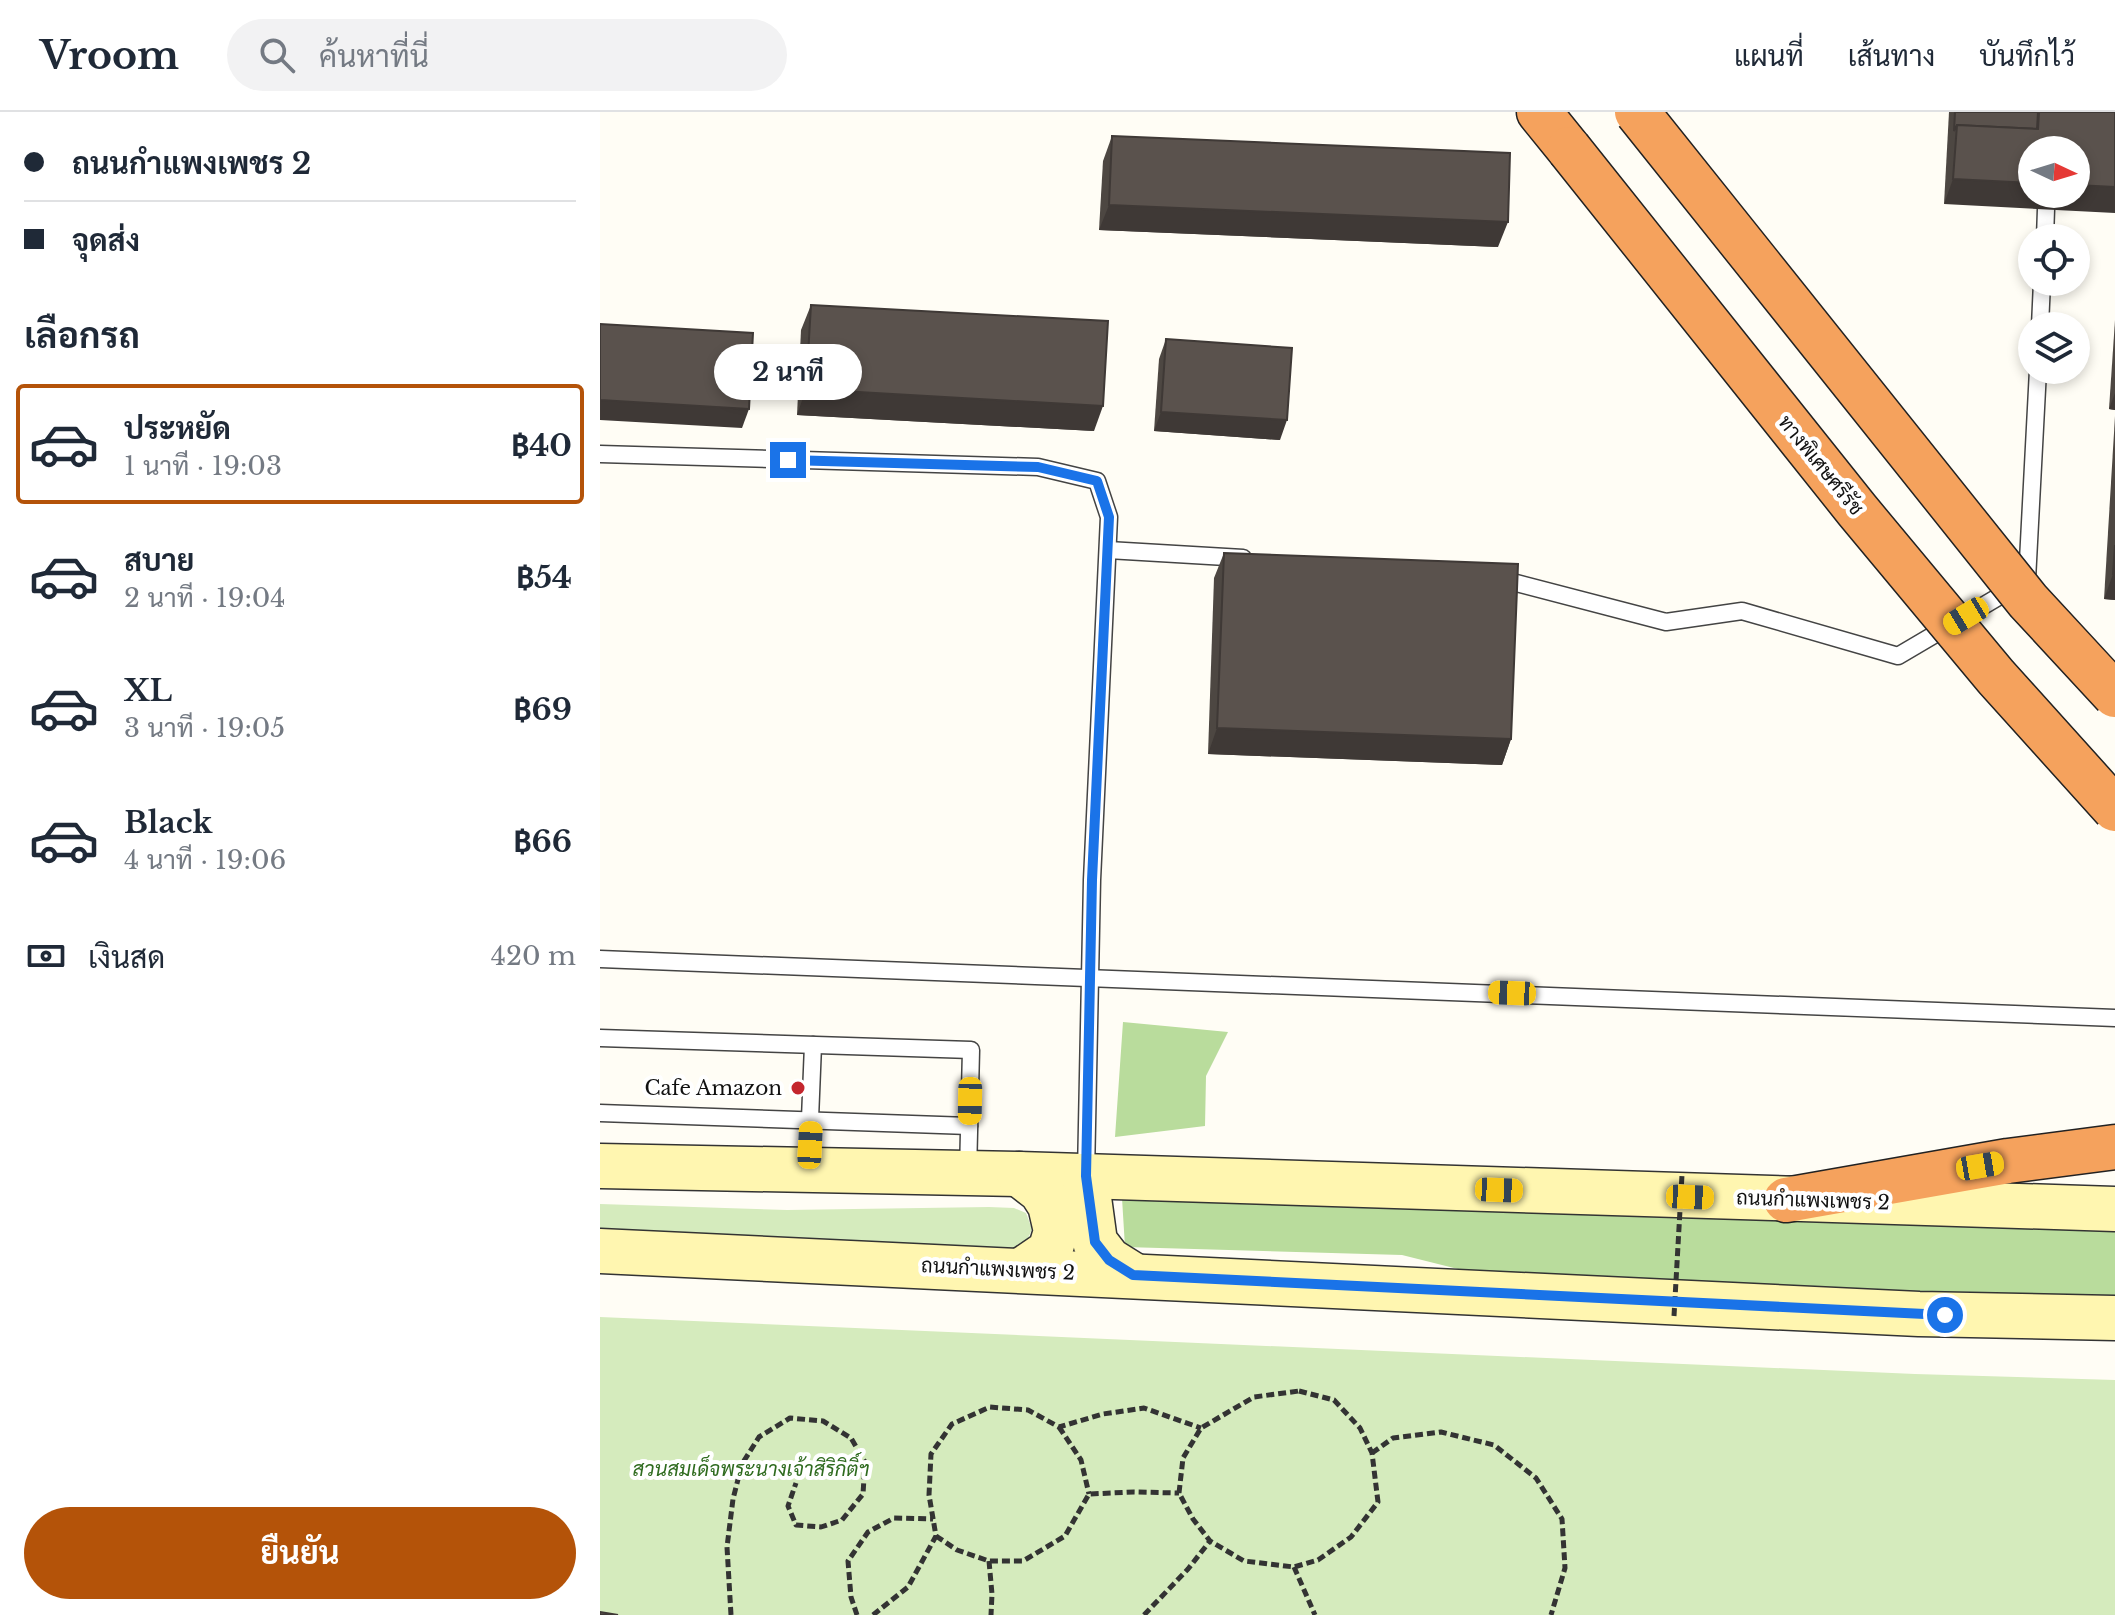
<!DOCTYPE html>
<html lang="th">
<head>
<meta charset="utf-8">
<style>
  :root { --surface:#fff; --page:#f2f2f3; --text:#1f2937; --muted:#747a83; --line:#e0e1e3; --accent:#b45309 }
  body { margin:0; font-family:"Libre Baskerville",Sarabun,serif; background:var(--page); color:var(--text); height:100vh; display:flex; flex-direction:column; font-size:30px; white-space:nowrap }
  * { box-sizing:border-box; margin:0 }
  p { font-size:26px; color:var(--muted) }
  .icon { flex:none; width:44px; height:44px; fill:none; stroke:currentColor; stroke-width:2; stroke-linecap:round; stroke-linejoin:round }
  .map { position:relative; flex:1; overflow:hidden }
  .panel { display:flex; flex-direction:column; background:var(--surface); width:600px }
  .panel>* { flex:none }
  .guide { display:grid; align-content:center; height:176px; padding:0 24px; background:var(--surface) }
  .needle { width:52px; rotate:94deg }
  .controls { position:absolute; left:1418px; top:24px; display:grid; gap:16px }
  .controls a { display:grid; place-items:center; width:72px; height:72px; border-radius:50%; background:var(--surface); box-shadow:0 4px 12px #0003; font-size:40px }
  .end { position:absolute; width:36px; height:36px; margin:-18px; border:10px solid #1a73e8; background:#fff; box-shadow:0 0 0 4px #fff }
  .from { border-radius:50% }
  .bubble { position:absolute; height:56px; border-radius:28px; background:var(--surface); box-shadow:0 4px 12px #0003; font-size:26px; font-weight:700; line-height:56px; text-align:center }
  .car { position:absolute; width:24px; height:48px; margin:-24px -12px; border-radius:10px; box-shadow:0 0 6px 2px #0007; background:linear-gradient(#f5c518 24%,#345 0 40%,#f5c518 0 76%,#345 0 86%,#f5c518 0) }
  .guide b { display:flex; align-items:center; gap:28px; height:76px; font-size:30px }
  .guide b+b { border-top:2px solid var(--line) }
  .guide i { width:20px; height:20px; background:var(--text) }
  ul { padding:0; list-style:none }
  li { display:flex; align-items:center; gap:24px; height:120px; margin:0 16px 12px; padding:0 8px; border:4px solid transparent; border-radius:8px }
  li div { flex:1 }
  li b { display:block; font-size:30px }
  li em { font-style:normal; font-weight:700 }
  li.active { border-color:var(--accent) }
  li>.icon { width:72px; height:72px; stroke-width:1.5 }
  h2 { padding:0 24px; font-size:36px; line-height:96px }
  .pay { display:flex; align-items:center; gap:20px; height:88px; padding:0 24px; font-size:30px }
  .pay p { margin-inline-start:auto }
  .cta { display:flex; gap:16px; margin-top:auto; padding:16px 24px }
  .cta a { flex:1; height:92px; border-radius:48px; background:var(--accent); color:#fff; font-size:32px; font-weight:700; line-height:92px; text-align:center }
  header { display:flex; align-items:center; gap:48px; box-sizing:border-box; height:112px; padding:0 40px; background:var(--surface); border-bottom:2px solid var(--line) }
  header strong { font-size:38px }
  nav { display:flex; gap:44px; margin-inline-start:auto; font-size:28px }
  .search { width:560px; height:72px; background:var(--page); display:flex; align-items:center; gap:20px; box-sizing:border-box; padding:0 28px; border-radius:44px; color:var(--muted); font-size:30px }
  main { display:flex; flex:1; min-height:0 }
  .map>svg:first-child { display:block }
  .green { fill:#d5ebbd }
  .forest { fill:#b9dc9c }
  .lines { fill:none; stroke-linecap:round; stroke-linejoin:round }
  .lane-casing { stroke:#444; stroke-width:19 }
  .secondary-casing { stroke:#333; stroke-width:47 }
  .highway-casing { stroke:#222; stroke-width:47 }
  .path { stroke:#333; stroke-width:5; stroke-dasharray:8 4; stroke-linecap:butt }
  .lane { stroke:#fff; stroke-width:16 }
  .secondary { stroke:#fff6b0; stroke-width:44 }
  .highway { stroke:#f5a25d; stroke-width:44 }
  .highway-bridge-casing { stroke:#222; stroke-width:47; stroke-linecap:butt }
  .path-bridge { stroke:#333; stroke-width:5; stroke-dasharray:8 4; stroke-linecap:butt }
  .highway-bridge { stroke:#f5a25d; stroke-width:44 }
  .wall { fill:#4d4742 }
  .shaded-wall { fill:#3f3936 }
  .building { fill:#5a524d; stroke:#3f3936; stroke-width:2 }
  .route { stroke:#1a73e8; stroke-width:10 }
  .poi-dot { fill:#c4262e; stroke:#fff; stroke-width:3 }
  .labels { text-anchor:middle; stroke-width:8; stroke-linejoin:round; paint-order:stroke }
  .street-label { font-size:20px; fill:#111; stroke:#fff }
  .poi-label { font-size:20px; fill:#111; stroke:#fff; text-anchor:end }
  .park-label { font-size:20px; font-style:italic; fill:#2f6b1f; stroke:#fff }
</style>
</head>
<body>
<header>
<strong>Vroom</strong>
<div class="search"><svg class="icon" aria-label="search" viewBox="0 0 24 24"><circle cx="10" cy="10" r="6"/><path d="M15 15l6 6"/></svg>ค้นหาที่นี่</div>
<nav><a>แผนที่</a><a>เส้นทาง</a><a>บันทึกไว้</a></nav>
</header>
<main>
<section class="panel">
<div class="guide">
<b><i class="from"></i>ถนนกำแพงเพชร 2</b>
<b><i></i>จุดส่ง</b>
</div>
<h2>เลือกรถ</h2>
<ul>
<li class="active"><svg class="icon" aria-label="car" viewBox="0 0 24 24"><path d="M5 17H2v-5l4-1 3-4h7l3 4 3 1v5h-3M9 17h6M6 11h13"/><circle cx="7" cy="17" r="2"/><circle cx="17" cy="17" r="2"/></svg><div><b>ประหยัด</b><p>1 นาที · 19:03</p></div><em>฿40</em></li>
<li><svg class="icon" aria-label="car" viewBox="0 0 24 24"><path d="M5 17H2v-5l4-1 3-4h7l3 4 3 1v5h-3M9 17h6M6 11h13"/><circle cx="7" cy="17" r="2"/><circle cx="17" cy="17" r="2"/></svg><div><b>สบาย</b><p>2 นาที · 19:04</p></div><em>฿54</em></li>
<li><svg class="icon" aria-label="car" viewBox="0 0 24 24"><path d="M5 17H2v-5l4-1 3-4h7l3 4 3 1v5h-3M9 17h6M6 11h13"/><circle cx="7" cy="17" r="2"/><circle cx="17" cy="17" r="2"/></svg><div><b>XL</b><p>3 นาที · 19:05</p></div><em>฿69</em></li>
<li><svg class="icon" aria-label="car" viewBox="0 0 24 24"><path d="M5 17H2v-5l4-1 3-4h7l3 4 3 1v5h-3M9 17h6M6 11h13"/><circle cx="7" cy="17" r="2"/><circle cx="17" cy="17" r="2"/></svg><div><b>Black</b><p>4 นาที · 19:06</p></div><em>฿66</em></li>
</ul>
<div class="pay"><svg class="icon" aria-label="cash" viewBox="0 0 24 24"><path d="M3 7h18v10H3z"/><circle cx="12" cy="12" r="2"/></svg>เงินสด<p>420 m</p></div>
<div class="cta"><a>ยืนยัน</a></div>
</section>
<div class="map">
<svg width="1515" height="1503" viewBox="0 0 1515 1503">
  <rect width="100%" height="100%" fill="#fffdf5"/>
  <g class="green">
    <polygon points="0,1092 187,1098 389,1095 414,1096 426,1101 432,1117 424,1136 412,1141 0,1124"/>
    <polygon points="0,1205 1315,1262 1515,1268 1515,1503 0,1503"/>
  </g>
  <g class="forest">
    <polygon points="523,910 628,920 606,964 605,1014 515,1025"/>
    <polygon points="522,1086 1515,1114 1515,1185 1075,1172 874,1161 802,1143 525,1135"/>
  </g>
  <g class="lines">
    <defs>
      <g id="lane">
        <polyline points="1445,126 1446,97"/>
        <polyline points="1440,214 1442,170"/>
        <polyline points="0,342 438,355 497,369 509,405 492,768 486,1062"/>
        <polyline points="508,438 643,446"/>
        <polyline points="897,466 1066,510 1142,499 1298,544 1427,468 1438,258"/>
        <polyline points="0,847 1515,906"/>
        <polyline points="0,926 371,938 368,1061"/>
        <polyline points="0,1001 369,1014"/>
        <polyline points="208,1056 213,933"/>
      </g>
      <g id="secondary">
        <polyline points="0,1054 419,1062 1515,1097"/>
        <polyline points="419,1062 441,1079 450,1093 456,1119 450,1139 422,1158"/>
        <polyline points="486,1064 495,1130 509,1148 533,1163"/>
        <polyline points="0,1139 1319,1202 1515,1206"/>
      </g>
      <g id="highway">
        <polyline points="939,0 969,37"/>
        <polyline points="1186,1088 1408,1049 1515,1035"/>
      </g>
    </defs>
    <use href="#lane" class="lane-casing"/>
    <use href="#secondary" class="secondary-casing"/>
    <use href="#highway" class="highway-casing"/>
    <g class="path">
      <polygon points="699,1279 734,1288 760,1316 772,1341 778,1390 751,1425 718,1448 694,1455 644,1449 610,1429 593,1407 579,1381 583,1346 601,1316 654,1285"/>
      <polyline points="459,1315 481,1348 489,1382"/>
      <polyline points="772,1341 793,1326 841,1320 894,1333 936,1366 962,1407 965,1456 951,1503"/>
      <polyline points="336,1424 357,1438 389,1449 423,1449 465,1424 489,1382 534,1380 579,1381"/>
      <polyline points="389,1449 392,1482 391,1503"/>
      <polyline points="694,1455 715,1503"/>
      <polyline points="131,1503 127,1435 133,1387 142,1352 159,1325 190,1306 223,1309 251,1326 265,1350 263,1382 242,1408 221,1415 196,1413 188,1394 196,1371"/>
      <polyline points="257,1503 251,1485 248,1449 268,1420 294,1406 333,1407"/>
      <polyline points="273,1503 308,1475 336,1424 329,1383 331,1342 352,1312 390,1295 428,1298 459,1315 503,1302 544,1296 601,1316"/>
      <polyline points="544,1503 588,1457 610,1429"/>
    </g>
    <use href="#lane" class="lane"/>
    <use href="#secondary" class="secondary"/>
    <use href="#highway" class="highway"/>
    <defs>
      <g id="highway-bridge">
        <polyline points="1037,0 1428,489 1515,583"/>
        <polyline points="969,37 1257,398 1396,565 1515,697"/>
      </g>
    </defs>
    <use href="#highway-bridge" class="highway-bridge-casing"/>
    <polyline class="path-bridge" points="1074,1204 1082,1063"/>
    <use href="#highway-bridge" class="highway-bridge"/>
  </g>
  <g class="wall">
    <polygon points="1349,0 1515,0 1344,92"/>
    <polygon points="512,24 898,135 499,118 503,49"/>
    <polygon points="211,193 494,319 197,303 201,218"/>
    <polygon points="1515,208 1515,298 1509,297"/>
    <polygon points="566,227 680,328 554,319 559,247"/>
    <polygon points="1515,304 1515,488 1504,487"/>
    <polygon points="624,441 911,627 902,653 608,642 614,466"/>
  </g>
  <g class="shaded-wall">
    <polygon points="1353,67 1432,71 1432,82 1476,82 1476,73 1515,75 1515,101 1344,92"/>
    <polygon points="509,93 908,110 898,135 499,118"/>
    <polygon points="206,277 503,294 494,319 197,303"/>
    <polygon points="1515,281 1515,298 1509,297"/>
    <polygon points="0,288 149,297 142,316 0,308"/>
    <polygon points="561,300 687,308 680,328 554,319"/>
    <polygon points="1513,462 1515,462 1515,488 1504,487"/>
    <polygon points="617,616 911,627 902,653 608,642"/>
  </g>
  <g class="building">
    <polygon points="1355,0 1438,0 1437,17 1357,13 1354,19"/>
    <polygon points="1439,0 1515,0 1515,75 1476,73 1476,38 1432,38 1432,71 1353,67 1357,13 1438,17"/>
    <polygon points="512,24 910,41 908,110 509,93"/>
    <polygon points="211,193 508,209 503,294 206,277"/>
    <polygon points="0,212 153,221 149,297 0,288"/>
    <polygon points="566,227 692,236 687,308 561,300"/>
    <polygon points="1515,433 1515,462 1513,462"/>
    <polygon points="624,441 918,452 911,627 617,616"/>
    <polygon points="0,1500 18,1503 0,1503"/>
  </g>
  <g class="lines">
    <polyline class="route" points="188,348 438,355 497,369 509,405 492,768 486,1064 495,1130 509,1148 533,1163 1345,1203"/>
  </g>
  <circle class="poi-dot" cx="198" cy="976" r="8"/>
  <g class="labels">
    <g class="street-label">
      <text transform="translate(1221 353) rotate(51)" y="7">ทางพิเศษศรีรัช</text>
      <text transform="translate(1213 1088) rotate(2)" y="7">ถนนกำแพงเพชร 2</text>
      <text transform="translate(398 1157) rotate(3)" y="7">ถนนกำแพงเพชร 2</text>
    </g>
    <g class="poi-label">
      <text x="182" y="983">Cafe Amazon</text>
    </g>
    <g class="park-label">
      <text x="151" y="1364">สวนสมเด็จพระนางเจ้าสิริกิติ์ฯ</text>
    </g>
  </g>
</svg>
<div class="controls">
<a><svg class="needle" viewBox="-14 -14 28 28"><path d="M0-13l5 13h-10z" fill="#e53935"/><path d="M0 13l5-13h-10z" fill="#747a83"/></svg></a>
<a><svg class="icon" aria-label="locate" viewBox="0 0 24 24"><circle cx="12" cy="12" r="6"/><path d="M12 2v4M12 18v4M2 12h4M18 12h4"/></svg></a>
<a><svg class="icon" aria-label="layers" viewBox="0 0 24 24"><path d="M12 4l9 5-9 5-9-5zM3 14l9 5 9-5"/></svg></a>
</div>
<i class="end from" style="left:1345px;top:1203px"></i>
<i class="end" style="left:188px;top:348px"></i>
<div class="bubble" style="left:114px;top:232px;width:148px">2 นาที</div>
<i class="car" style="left:1366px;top:504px;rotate:239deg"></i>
<i class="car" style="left:912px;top:881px;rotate:272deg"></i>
<i class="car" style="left:370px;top:989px;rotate:181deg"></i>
<i class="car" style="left:210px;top:1033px;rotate:3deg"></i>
<i class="car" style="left:1380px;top:1054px;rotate:80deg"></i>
<i class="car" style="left:899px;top:1078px;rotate:92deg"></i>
<i class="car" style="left:1090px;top:1085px;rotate:92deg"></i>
</div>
</main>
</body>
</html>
